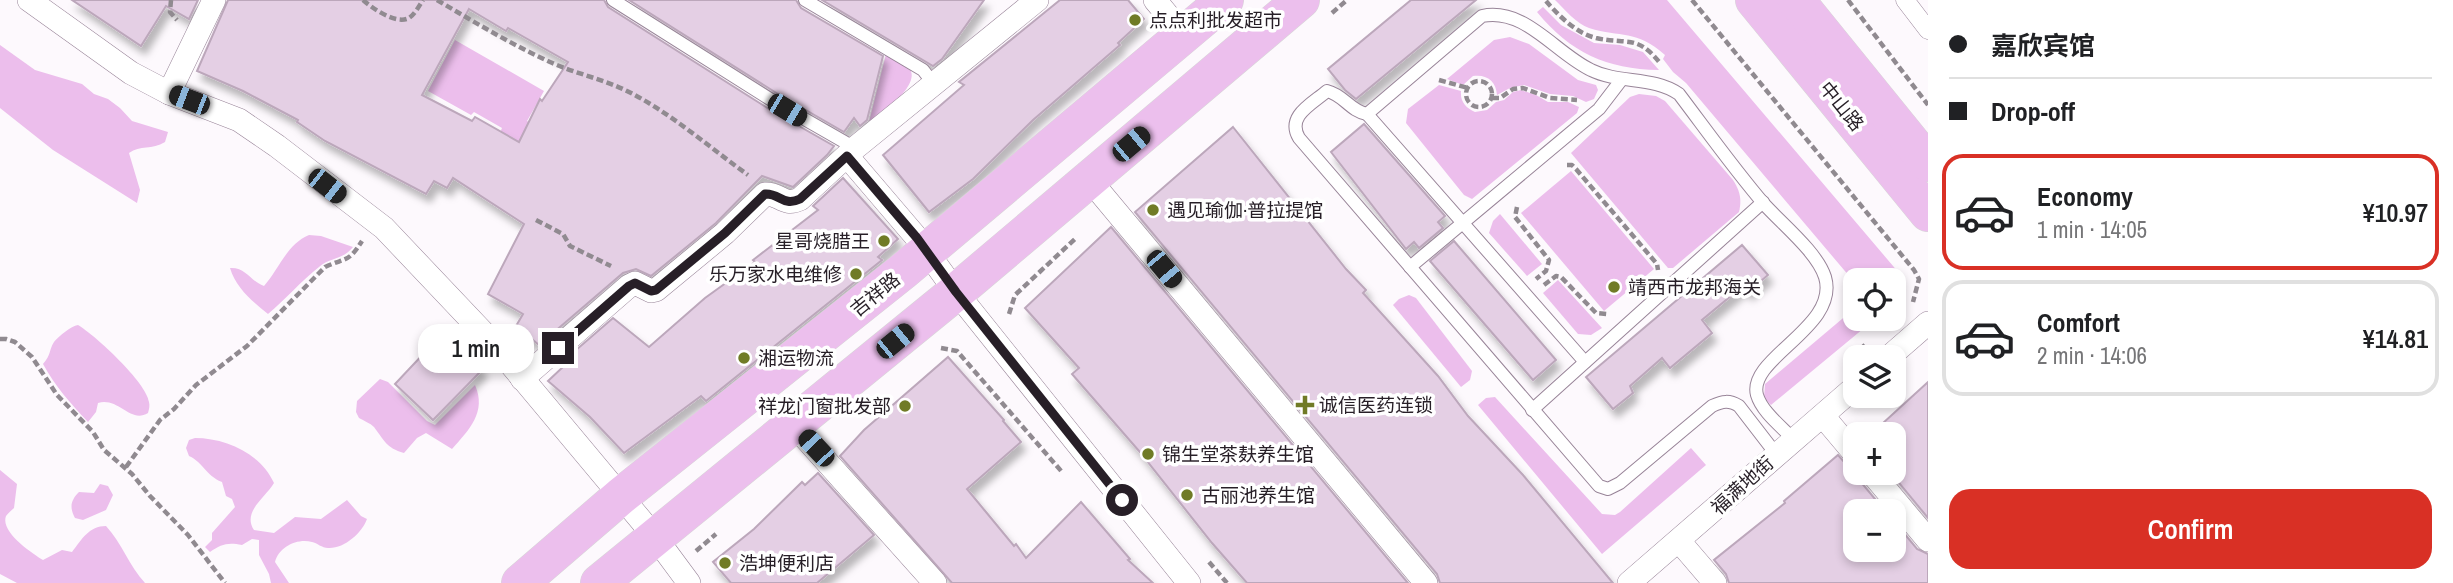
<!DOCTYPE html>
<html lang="en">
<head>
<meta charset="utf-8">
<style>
  :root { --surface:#fff; --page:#f2f2f2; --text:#202124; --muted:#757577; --line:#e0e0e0; --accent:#d93025 }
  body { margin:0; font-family:"Archivo Narrow","Noto Sans SC",sans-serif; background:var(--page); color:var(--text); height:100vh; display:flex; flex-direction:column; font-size:26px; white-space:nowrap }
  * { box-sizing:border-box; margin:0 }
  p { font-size:23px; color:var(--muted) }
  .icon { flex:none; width:38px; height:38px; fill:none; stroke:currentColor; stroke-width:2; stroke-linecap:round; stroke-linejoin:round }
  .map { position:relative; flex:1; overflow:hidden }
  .drawer { display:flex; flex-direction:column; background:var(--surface); width:525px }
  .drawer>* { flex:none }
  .hud { display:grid; align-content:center; height:154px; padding:0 21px; background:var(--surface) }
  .fabs { position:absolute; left:1843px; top:268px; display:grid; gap:14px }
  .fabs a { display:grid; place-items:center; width:63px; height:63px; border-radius:14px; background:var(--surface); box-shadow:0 4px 10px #0003; font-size:35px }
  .end { position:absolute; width:32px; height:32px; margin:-16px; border:9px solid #271f27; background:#fff; box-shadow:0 0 0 4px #fff }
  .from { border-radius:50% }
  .bubble { position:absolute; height:49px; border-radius:21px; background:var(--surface); box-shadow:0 4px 10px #0003; font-size:23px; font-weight:600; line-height:49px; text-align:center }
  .car { position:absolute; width:21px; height:42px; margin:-21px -10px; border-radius:9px; box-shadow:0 0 5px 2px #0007; background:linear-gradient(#222 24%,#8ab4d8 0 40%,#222 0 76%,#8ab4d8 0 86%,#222 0) }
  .hud b { display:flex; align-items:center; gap:24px; height:66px; font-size:26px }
  .hud b+b { border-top:2px solid var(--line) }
  .hud i { width:18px; height:18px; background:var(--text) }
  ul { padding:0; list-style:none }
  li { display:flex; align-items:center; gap:21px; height:116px; margin:0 14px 10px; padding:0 7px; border:4px solid var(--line); border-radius:21px }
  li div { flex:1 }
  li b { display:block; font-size:26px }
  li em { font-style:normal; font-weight:600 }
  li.on { border-color:var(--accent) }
  li>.icon { width:63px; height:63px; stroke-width:1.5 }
  .button { display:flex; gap:14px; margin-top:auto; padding:14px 21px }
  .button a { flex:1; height:80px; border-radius:21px; background:var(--accent); color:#fff; font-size:28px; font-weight:600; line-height:80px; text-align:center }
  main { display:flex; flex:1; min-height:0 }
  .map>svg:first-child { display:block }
  .green { fill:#ecbeec }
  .building { fill:#e4cfe4; stroke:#bca7bb; stroke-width:2; fill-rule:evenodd; filter:url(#shadow) }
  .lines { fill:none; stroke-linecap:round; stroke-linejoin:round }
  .service-casing { stroke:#988498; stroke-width:14 }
  .pedestrian-casing { stroke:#988498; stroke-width:19 }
  .minor-casing { stroke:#988498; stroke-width:24 }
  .primary-casing { stroke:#d8d7d8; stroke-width:38 }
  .path { stroke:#908a90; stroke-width:4.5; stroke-dasharray:7 3.5; stroke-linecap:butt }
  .service { stroke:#fff; stroke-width:12 }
  .pedestrian { stroke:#fff; stroke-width:18 }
  .minor { stroke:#fff; stroke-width:23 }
  .primary { stroke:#ecbfed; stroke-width:37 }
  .route { stroke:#271f27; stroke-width:9 }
  .poi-dot { fill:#707b26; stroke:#fff; stroke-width:2.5 }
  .labels { text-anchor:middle; stroke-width:7; stroke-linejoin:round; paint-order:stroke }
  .poi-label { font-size:19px; fill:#271f27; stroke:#fff; text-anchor:start }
  .street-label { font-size:19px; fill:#271f27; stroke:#fff }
</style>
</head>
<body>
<main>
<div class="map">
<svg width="1928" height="583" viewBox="0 0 1928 583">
  <defs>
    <filter id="shadow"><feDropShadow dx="4.5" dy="8" stdDeviation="3.5" flood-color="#0004"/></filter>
  </defs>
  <rect width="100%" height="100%" fill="#fdf9fd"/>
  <g class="green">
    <path d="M1555,0H1667L1899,273C1904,285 1902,293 1894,302V280H1855V283L1686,83L1673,72L1663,59L1665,55C1636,29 1621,38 1589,28C1577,24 1564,9 1555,0Z"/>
    <path d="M1543,7L1561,25L1594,43L1620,45L1643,52L1659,70C1606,69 1571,53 1537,12Z"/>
    <path d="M1510,37L1529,44L1578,80L1596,85L1598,90L1594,99L1586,102L1573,96L1550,94L1524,85L1510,88L1497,95C1496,82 1488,74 1473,76L1463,85L1447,79L1494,40Z"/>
    <polygon points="455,40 544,91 527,121 545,132 529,160 497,140 502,128 474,112 471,115 428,91"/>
    <path d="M0,45L35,70L82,84L94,94L108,99L120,108L132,121L168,132L165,142C152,150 140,145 129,153L140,190L137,203L53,150L0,108Z"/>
    <path d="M886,54C893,58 904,61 909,68C923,84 879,116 868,126Z"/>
    <path d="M1439,85L1461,91C1460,102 1466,108 1475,112L1487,110L1496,102L1504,100L1513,92L1521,90L1536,95L1548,102H1568L1579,107L1577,113L1472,199L1464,195L1406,123L1408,109Z"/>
    <path d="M1639,94L1656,96L1665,101L1733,180C1740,191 1742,199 1739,212L1673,268H1668L1571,153L1630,97Z"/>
    <polygon points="1571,171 1654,269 1604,311 1521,213"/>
    <polygon points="1500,214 1542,264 1527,276 1489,233 1493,221"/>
    <path d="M309,235L321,236L353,247C343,260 330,257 319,267C301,281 286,299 268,314C252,301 236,288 230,268C246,267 250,281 264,286C279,269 287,244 309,235Z"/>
    <polygon points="1558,280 1602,328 1591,335 1578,334 1543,293"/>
    <polygon points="1409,295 1416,298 1472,371 1470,380 1461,387 1393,305 1399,299"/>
    <polygon points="1855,308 1855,318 1875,319 1771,405 1764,398 1765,384"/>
    <path d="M78,325C95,335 147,383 149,402C150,406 149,409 148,413C130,424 119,397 98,403L96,412L88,422C70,403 55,386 43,364C51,355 49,350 54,342C59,336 71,326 78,325Z"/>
    <path d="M380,379L388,382L427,421L435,425L475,385C487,412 469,430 452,449L426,433L417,438L404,453C386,448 384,440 374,427C370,423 364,421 359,418L356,412L357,401Z"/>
    <polygon points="1495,397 1602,514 1615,515 1620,512 1691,448 1706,465 1602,554 1478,405 1486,398"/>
    <path d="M195,438C226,438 261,454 274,483C265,498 242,512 254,530L274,533L295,517L321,519L347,500L361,516L367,519C362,533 344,549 328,548C322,548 317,543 312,542C297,538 279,547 275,562L289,583H271L269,574L259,555V540L252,539L242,545C228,542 221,544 210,552L205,547L212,540V533L235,507L232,499L226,496L222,482C205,475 204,463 189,456L186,448L189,440Z"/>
    <path d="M0,470L17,484L14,508C11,511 8,513 6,516C0,532 32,553 43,560L62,550L72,552C82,539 89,526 106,526C122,543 129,566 145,583H17L0,574Z"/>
    <path d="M100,484L108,486L113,495L106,510L83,520L75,518C69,507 71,500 79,492L94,493Z"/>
  </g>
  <g class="building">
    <polygon points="72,0 198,0 189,19 166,6 141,46"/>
    <path d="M228,0H604L608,7L769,109L834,146L827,155L793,187L762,176L716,223L651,276L636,269L623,273L539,345L516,326L523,314L488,294L524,224L453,178L447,188L434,181L426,194L325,141L297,122L298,120L243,91L197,71ZM469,9L506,31L508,28L568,62L542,101L540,99L519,142L475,117L472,121L422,95Z"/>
    <polygon points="629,0 796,0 801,8 883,56 867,120 860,126 854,118 844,132 778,94"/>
    <polygon points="822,0 984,0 942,59 933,66"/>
    <polygon points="1060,0 1128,0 1144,19 1118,43 1120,45 1033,120 973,179 929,212 883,155 964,85 959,82"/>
    <polygon points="1411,0 1476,0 1356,99 1345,90 1328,69"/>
    <polygon points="1364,124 1445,216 1438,222 1443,228 1419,248 1414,242 1406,249 1331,152"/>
    <polygon points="1233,127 1346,269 1366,290 1363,293 1438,376 1468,416 1523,475 1613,583 1440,583 1437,574 1135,212"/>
    <polygon points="843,178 898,239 878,257 882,260 706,401 701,396 624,453 590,417 548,381 564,366 561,363 613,318 649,347 705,298 755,262 753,260 818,210 813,206"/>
    <polygon points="1111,227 1408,583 1247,583 1212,543 1139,451 1072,374 1079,368 1025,308"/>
    <polygon points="1454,241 1556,360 1533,380 1430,261"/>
    <polygon points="1742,245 1768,275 1748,292 1743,286 1702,320 1712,333 1670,368 1662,358 1630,386 1633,393 1613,409 1586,377"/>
    <polygon points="444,332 483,369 433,420 395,384"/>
    <polygon points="948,357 1004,420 1003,421 1021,442 967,489 1014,546 1016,544 1026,558 1081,502 1130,559 1128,560 1153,583 952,583 840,456 864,430"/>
    <polygon points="1928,382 1928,518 1890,472 1894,472 1894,434 1871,434"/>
    <polygon points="1838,455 1845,463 1855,468 1855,472 1857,472 1860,481 1885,511 1855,511 1855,550 1894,550 1894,521 1917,549 1928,554 1928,583 1729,583 1726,574 1714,560 1785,503 1784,501"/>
    <polygon points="818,473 874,535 817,583 731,583 713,562 754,529 802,482 805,485"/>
  </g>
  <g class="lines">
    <defs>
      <g id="service">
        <polyline points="613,0 773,101 855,148"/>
        <polyline points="805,0 923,70 933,83"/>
        <polyline points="1367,114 1585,362"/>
        <polyline points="1410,267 1599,109 1622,79"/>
        <polyline points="1532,410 1763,202"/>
        <path d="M1776,454L1739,406C1729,400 1723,401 1712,406L1620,483L1608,489L1599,486L1299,138C1286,116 1312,104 1327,91C1344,95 1350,111 1367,114L1482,16C1525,7 1555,53 1591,70C1619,84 1653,76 1679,94C1707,131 1734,169 1764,204C1782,224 1817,252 1825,277C1840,327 1747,358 1757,395C1762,412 1782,427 1794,440"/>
      </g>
      <polyline id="pedestrian" points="1905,0 1928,30"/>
      <g id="minor">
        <polyline points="29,0 131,73 169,93 239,120 277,146 384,228 493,343 655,537 689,583"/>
        <polyline points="1155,0 1184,35"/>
        <polyline points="169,93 214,0"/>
        <polyline points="847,156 917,238 956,292 1189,583"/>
        <polyline points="1089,179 1426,583"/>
        <polyline points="1889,357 1928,323"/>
        <path d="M522,379L629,286L635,283L651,291L656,290L725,233L765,194C780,193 783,207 800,199L855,148L1037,0"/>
        <polyline points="1823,416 1855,454"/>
        <polyline points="793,424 935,583"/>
        <polyline points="1871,472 1928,540"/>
        <polyline points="1679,541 1715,583"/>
        <polyline points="1629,583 1855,387"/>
      </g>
      <g id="primary">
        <polyline points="1754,0 1928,213"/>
        <polyline points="1796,0 1928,163"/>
        <polyline points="520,583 621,496 902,272 1225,0"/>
        <polyline points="599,583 956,292 1301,0"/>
      </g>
    </defs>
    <use href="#service" class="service-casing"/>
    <use href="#pedestrian" class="pedestrian-casing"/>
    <use href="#minor" class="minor-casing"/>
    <use href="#primary" class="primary-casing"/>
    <g class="path">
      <polyline points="171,0 170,12 177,20"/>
      <path d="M363,0C372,8 396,25 409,18C415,14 419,6 423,0"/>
      <path d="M437,0C474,22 511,44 550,62C576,74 604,79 629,92C672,114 709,147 748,175"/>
      <polyline points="1692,0 1914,270 1919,279 1913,302"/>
      <polyline points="1848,0 1928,105"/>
      <path d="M1546,1C1559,16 1576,33 1596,38C1627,45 1637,34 1660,63"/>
      <polyline points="1332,13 1347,0"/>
      <polyline points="1439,80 1468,88"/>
      <circle cx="1479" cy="94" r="13"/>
      <polyline points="1492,98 1500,98 1513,89 1523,88 1550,98 1577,100"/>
      <polyline points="1567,165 1572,165 1576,169 1657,264 1658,270"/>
      <polyline points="1517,207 1515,217 1549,260 1546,271 1536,279"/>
      <polyline points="536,220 563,234 570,246 611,266"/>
      <polyline points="1544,285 1556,276 1561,277 1596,313 1607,314"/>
      <polyline points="1009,314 1015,295 1076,238"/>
      <polyline points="0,339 6,339 15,342 32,357 57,395 93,432 104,450 132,474 150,496 188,535 225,583"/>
      <polyline points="941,348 957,351 1062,472"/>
      <polyline points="1845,362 1865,345"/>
      <polyline points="1877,403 1885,396"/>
      <path d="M126,467L160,420L174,409L196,385L247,346L325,267C347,257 348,263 362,241"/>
      <polyline points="696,551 716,534"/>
      <polyline points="1209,562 1227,583"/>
    </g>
    <use href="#service" class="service"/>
    <use href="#pedestrian" class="pedestrian"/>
    <use href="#minor" class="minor"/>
    <use href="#primary" class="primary"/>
  </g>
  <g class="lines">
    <path class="route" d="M558,348L629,286L635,283L651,291L656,290L725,233L765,194C780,193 783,207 800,199L847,156L917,238L956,292L1122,500"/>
  </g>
  <g class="poi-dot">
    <circle cx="1135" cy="20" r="7"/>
    <circle cx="1153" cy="210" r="7"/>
    <circle cx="884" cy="241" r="7"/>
    <circle cx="856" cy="274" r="7"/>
    <circle cx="1614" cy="287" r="7"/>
    <circle cx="744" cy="358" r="7"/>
    <path d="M1301.5 394.5h7v7h7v7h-7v7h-7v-7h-7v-7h7z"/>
    <circle cx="905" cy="406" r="7"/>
    <circle cx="1148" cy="454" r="7"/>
    <circle cx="1187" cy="495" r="7"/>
    <circle cx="725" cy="563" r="7"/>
  </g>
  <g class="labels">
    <g class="poi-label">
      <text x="1149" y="27">点点利批发超市</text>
      <text x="1167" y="217">遇见瑜伽·普拉提馆</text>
      <text x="870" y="248" text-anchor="end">星哥烧腊王</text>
      <text x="842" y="281" text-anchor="end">乐万家水电维修</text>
      <text x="1628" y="294">靖西市龙邦海关</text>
      <text x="758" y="365">湘运物流</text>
      <text x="1319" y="412">诚信医药连锁</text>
      <text x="891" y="413" text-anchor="end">祥龙门窗批发部</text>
      <text x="1162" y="461">锦生堂茶麸养生馆</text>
      <text x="1201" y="502">古丽池养生馆</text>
      <text x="739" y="570">浩坤便利店</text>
    </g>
    <g class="street-label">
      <text transform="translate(1842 106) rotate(51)" y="7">中山路</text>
      <text transform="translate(875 294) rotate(-39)" y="7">吉祥路</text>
      <text transform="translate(1742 485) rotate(-42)" y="7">福满地街</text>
    </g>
  </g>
</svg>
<div class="fabs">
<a><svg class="icon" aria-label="locate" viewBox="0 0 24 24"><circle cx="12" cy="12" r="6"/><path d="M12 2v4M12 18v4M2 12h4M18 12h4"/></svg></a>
<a><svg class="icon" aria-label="layers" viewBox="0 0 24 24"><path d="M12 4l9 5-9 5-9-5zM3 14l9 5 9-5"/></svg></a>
<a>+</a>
<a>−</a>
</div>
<i class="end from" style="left:1122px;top:500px"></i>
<i class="end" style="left:558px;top:348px"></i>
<div class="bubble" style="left:418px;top:324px;width:116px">1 min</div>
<i class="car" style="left:189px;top:100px;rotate:291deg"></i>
<i class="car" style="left:787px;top:110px;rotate:121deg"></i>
<i class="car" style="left:1131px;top:144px;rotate:50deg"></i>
<i class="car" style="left:327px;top:186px;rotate:128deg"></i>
<i class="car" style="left:1164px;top:269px;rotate:140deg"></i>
<i class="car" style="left:895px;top:341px;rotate:51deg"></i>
<i class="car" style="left:816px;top:448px;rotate:317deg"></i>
</div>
<section class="drawer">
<div class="hud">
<b><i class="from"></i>嘉欣宾馆</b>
<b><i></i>Drop-off</b>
</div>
<ul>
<li class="on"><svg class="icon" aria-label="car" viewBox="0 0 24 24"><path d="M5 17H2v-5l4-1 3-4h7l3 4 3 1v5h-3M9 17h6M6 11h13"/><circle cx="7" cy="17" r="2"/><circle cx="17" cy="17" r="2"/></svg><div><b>Economy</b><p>1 min · 14:05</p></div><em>¥10.97</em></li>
<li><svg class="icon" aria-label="car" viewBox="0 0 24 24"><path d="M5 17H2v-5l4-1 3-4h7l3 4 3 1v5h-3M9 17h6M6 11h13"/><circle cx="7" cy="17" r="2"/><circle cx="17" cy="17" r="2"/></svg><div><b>Comfort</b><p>2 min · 14:06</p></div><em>¥14.81</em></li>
</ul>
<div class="button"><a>Confirm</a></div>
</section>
</main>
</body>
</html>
